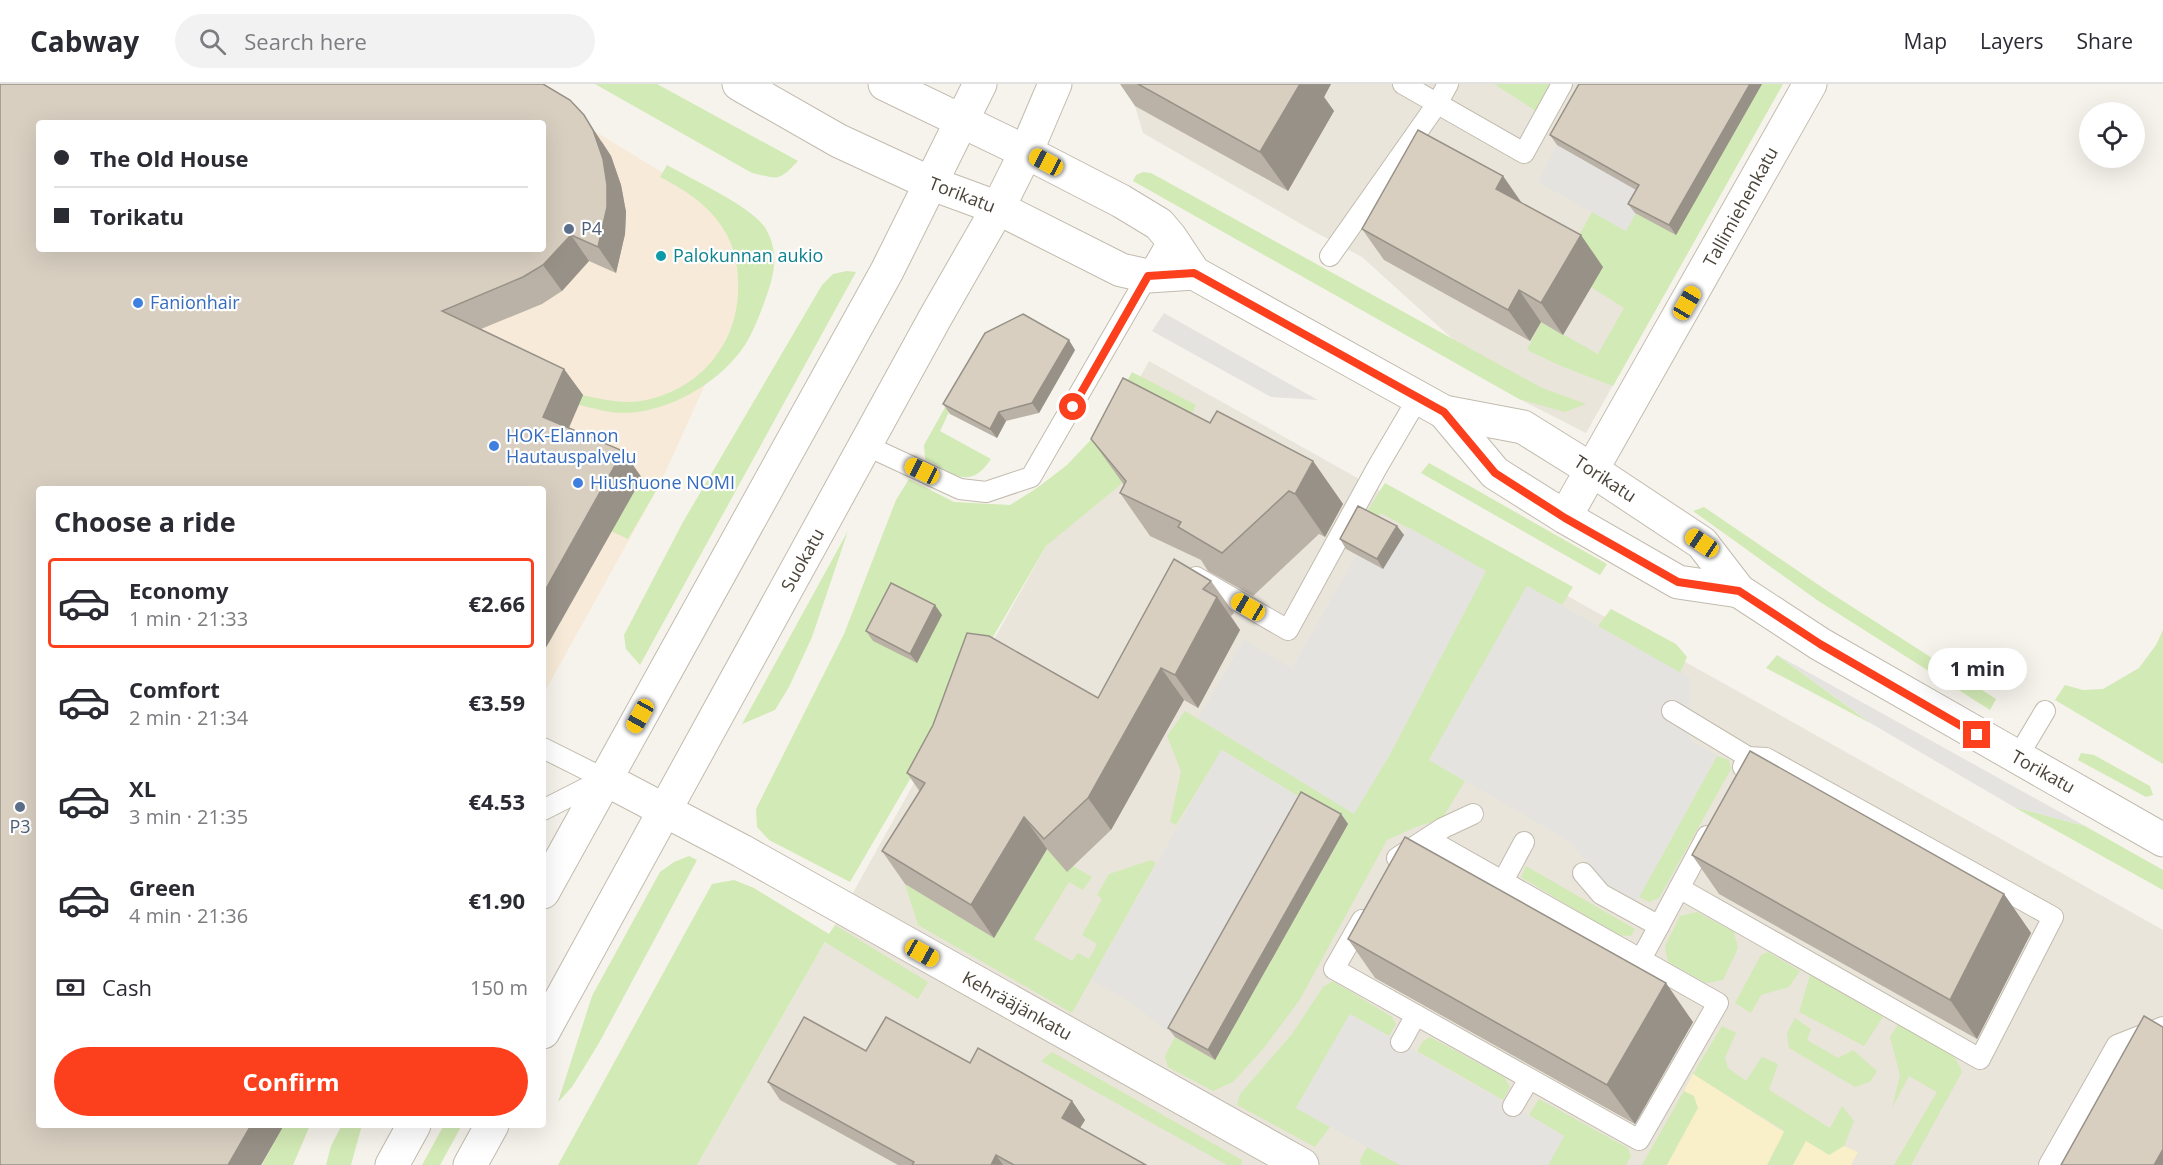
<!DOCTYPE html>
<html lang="en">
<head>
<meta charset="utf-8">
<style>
  :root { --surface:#fff; --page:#f2f2f3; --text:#2b2b33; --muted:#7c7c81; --line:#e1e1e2; --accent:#fc3f1d }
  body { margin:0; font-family:"Open Sans",sans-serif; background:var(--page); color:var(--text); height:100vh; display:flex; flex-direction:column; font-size:22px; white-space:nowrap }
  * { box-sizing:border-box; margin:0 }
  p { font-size:20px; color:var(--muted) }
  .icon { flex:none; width:33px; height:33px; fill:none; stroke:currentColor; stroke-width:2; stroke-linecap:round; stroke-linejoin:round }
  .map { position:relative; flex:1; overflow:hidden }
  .panel { position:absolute; left:36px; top:402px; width:510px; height:642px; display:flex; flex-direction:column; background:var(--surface); border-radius:6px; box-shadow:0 6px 24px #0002 }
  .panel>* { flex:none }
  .hud { position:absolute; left:36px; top:36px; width:510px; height:132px; border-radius:6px; box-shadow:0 6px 24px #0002; display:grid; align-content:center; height:132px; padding:0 18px; background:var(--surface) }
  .fabs { position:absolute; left:2079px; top:18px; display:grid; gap:12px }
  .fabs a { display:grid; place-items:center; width:66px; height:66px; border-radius:50%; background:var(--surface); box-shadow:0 6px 24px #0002; font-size:30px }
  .end { position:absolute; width:27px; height:27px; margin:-14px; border:8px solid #fc3f1d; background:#fff; box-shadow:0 0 0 3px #fff }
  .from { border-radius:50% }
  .bubble { position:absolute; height:42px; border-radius:21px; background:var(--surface); box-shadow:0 6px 24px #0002; font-size:20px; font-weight:700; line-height:42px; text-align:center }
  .car { position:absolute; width:18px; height:36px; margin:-18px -9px; border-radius:8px; box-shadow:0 0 4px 2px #0007; background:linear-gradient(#f5c518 24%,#345 0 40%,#f5c518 0 76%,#345 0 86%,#f5c518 0) }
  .hud b { display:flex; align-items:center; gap:21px; height:57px; font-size:22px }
  .hud b+b { border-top:2px solid var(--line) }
  .hud i { width:15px; height:15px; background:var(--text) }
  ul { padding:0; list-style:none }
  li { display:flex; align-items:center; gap:18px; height:90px; margin:0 12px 9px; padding:0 6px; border:3px solid transparent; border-radius:6px }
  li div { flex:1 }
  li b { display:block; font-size:22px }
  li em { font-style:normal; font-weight:700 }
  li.current { border-color:var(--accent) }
  li>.icon { width:54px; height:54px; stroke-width:1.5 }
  h2 { padding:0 18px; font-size:27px; line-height:72px }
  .pay { display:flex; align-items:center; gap:15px; height:66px; padding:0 18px; font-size:22px }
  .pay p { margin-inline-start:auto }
  .button { display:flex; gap:12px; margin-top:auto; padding:12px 18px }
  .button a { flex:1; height:69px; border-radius:36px; background:var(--accent); color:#fff; font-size:24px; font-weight:700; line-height:69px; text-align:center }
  header { display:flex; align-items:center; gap:36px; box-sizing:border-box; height:84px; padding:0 30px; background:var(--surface); border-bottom:2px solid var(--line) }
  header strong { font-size:28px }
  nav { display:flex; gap:33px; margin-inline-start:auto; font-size:21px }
  .search { width:420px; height:54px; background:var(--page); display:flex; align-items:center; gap:15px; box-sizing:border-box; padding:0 21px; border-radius:33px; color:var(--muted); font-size:22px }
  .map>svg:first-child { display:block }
  .residential { fill:#eae5da }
  .commercial { fill:#f7ead8; fill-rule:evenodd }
  .green { fill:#d2eab5 }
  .sand { fill:#f9efc9 }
  .parking { fill:#e5e3e0 }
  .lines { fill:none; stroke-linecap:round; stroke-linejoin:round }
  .service-casing { stroke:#c2bbae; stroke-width:22 }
  .minor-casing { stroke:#c2bbae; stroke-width:35 }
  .tertiary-casing { stroke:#c2bbae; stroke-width:35 }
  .service { stroke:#fff; stroke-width:20 }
  .minor { stroke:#fff; stroke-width:33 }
  .tertiary { stroke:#fff; stroke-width:33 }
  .wall { fill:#bab2a6 }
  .shaded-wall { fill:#979187 }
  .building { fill:#d8cfc1; stroke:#979187; stroke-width:1.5; fill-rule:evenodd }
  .route { stroke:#fc3f1d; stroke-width:8 }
  .service-dot { fill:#5c6f8a; stroke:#fff; stroke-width:2 }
  .culture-dot { fill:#0f9aa8; stroke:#fff; stroke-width:2 }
  .shop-dot { fill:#3f7fe0; stroke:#fff; stroke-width:2 }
  .labels { text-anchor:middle; stroke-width:4.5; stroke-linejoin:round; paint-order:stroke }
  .street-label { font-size:18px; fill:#4b4439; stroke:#fff }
  .service-label { font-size:18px; fill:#4e5e75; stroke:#fff; text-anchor:start }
  .culture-label { font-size:18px; fill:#0d838f; stroke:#fff; text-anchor:start }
  .shop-label { font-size:18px; fill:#366cbe; stroke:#fff; text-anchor:start }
</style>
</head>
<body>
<header>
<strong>Cabway</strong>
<div class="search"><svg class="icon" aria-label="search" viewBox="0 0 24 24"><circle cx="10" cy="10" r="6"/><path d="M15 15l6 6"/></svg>Search here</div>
<nav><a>Map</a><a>Layers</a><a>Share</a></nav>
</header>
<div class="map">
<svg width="2163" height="1081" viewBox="0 0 2163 1081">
  <rect width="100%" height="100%" fill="#f6f3ec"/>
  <g class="residential">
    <polygon points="1123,0 1783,0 1586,349 1519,315 1362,173 1315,148 1143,49 1135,22"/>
    <polygon points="1149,277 2163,846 2163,1081 697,1081 835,841"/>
  </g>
  <path class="commercial" d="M0,0L547,18L771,155L660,400L543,611V405H39V1041H310L293,1081H0ZM39,39H543V165H39Z"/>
  <g class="green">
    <path d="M595,0H657L798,77C778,98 779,95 752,89Z"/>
    <polygon points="1494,0 1550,0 1536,27"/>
    <polygon points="1762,0 1783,0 1613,302 1561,282 1527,266 1541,238 1598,270 1624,224 1591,203 1571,166 1592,128 1626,147 1635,129 1676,150"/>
    <path d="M667,81C691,95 753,123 766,145C780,170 774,193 764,219C758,235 751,254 740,268C715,301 666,329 623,329C608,329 593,324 579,321L582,311C601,315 621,320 641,317C701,307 741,257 738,197C738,182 735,167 728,153C713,124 689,108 660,93Z"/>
    <polygon points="1143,88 1151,89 1542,304 1586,320 1565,328 1519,315 1133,97 1136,91"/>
    <polygon points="847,187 856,188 640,581 626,565 624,551 683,438 822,201 833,190"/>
    <path d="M985,252L940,347L991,375C969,408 953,389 925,375L924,361Z"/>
    <polygon points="1132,288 1196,321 1181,351 1046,462 850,798 769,756 757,743 756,725 844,550 896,416 909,395 954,418 1010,421 1037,404 1067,381 1101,345"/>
    <polygon points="1429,379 1607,480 1600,491 1421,389"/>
    <polygon points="642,394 660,400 628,455 611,447"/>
    <polygon points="1385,399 1573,503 1562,521 1527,502 1429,676 1465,697 1442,735 1416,743 1387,756 1299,917 1263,965 1233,998 1213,1007 1168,983 1165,972 1175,953 1215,976 1308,718 1222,666 1176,741 1170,738 1181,687 1167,652 1185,627 1354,729 1389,672 1486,487 1381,429 1377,436 1366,429"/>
    <polygon points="1704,423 1829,508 1996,615 1990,626 1817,516 1693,427"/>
    <polygon points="848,447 812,553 789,603 775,626 742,640"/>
    <polygon points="1611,525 1676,560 1687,573 1680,589 1598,542"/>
    <polygon points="2163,546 2163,680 2055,616 2065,601 2083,606 2103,605 2139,584 2156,561"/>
    <polygon points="1777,571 1872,640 1766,584"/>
    <polygon points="2081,669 2094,671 2150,702 2153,711 2146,713 2078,676"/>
    <polygon points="1717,672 1729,676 1731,685 1659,814 1649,818 1639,813"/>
    <polygon points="2014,723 2085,742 2163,786 2163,806"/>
    <polygon points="1037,760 1048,766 1067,787 1073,782 1092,793 1083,806 1069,798 1034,855 1072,877 1078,869 1089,875 1097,860 1082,851 1102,815 1097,811 1109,790 1151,776 1156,779 1072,929 918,841 905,800 994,854"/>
    <polygon points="689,772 697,776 599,959 572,1003 558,1018 592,912 660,788 674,778"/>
    <polygon points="1526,782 1635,845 1631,852 1617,851 1521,793"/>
    <polygon points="734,796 754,804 829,850 835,841 928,898 918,915 825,858 697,1081 558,1081 712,800"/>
    <polygon points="1697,828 1734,848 1738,864 1723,896 1706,899 1668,878 1665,862 1680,832"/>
    <polygon points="1768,868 1800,887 1789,903 1761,911 1751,929 1735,919 1761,871"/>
    <polygon points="1810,891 1883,933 1864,962 1799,928"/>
    <polygon points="1333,897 1392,933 1396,940 1389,952 1350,930 1296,1024 1330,1043 1315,1063 1237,1021 1240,1010 1292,950 1323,903"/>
    <polygon points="1795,934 1811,945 1807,956 1838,974 1853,966 1877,987 1870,998 1855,1003 1789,964 1787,949"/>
    <path d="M1898,940C1922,952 1954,961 1962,988L1911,1081H1894L1937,1008L1909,992L1892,1024L1900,991L1890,953Z"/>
    <polygon points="1722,942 1736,949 1725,974 1728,984 1746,997 1762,973 1778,980 1769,1006 1830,1044 1842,1022 1854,1037 1844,1062 1829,1071 1806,1057 1793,1081 1767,1081 1784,1047 1693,990"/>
    <polygon points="1430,953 1504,993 1510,1003 1503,1016 1417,967 1423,957"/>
    <polygon points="1052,968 1242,1076 1241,1081 1227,1081 1041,977"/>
    <polygon points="1684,1007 1694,1012 1698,1024 1667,1081 1642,1081"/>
    <polygon points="1539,1015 1628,1064 1631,1072 1626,1081 1548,1081 1564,1052 1529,1031"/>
    <polygon points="284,1041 310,1041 293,1081 262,1081"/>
    <polygon points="342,1041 362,1041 351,1081 326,1081 331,1062"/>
    <polygon points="444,1041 462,1041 440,1081 422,1081"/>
    <polygon points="1367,1063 1400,1081 1361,1081 1360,1076"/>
  </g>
  <g class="sand">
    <polygon points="1693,990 1784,1048 1767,1081 1667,1081 1698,1024 1694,1012 1684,1007"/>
    <polygon points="1806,1057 1829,1071 1844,1062 1858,1068 1851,1081 1793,1081"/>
  </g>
  <g class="parking">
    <polygon points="1708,0 1626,147 1538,98 1557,61 1597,83"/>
    <polygon points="1164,229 1318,316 1271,313 1152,247"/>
    <polygon points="1408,443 1486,487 1389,672 1354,730 1198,634 1244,556 1292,584 1357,470 1383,485"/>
    <polygon points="1527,502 1690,594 1690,656 1717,672 1637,817 1606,799 1569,757 1429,676"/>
    <polygon points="1777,571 2085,742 2014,723 1872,640"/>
    <polygon points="1221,666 1308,718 1175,953 1127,916 1091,896"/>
    <polygon points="1350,930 1564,1052 1548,1081 1400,1081 1296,1024"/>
  </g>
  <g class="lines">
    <defs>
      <g id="service">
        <polyline points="1403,0 1524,69 1562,0"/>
        <polyline points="1330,172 1437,20 1448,0"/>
        <polyline points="865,361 960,405 986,408 1031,393 1170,153"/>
        <polyline points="1196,493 1288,546 1378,382 1418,314"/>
        <polyline points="1672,627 1748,673 1743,683"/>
        <polyline points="543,664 605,695"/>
        <polyline points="2017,674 2045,627"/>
        <polyline points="543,726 602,696"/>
        <polyline points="1397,774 1443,744 1473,730"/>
        <polyline points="1583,789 1601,810 1659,842 1641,875"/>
        <polyline points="1503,797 1524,758"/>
        <polyline points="1679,804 1980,975 2053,833 1766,674 1748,673"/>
        <polyline points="1362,836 1334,885 1639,1056 1718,919 1428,755"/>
        <polyline points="1659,842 1707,752"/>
        <polyline points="1401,958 1416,931"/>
        <polyline points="1513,1022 1529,995"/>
        <polyline points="2049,1081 2117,961 2163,943"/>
      </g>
      <g id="minor">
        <polyline points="1565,433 1810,0"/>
        <polyline points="605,695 742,767 1302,1081"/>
      </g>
      <g id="tertiary">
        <polyline points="739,0 839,57 930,99 998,124 1121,186 1148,192 1194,189"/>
        <polyline points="885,0 1026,68 1121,117 1159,140 1170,153 1194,189 1444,328 1523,343 1592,386 1702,459 1739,507 1820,560 2163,756"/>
        <polyline points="1444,328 1495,389 1565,433 1678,498 1739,507"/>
        <polyline points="543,808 887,187 980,0"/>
        <polyline points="543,948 935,234 998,124 1026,68 1055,0"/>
        <polyline points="392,1081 414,1041"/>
        <polyline points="470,1081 492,1041"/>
      </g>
    </defs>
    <use href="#service" class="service-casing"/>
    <use href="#minor" class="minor-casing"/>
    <use href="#tertiary" class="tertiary-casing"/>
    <use href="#service" class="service"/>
    <use href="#minor" class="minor"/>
    <use href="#tertiary" class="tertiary"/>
  </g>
  <g class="wall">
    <polygon points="0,0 602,58 611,72 621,101 626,128 625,150 616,189 589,177 562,207 542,220 481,245 564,285 583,311 569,344 623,367 642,394 39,405 284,1041 261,1081 0,1081"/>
    <polygon points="1120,0 1331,0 1324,13 1334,27 1288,107 1135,22"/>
    <polygon points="1579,0 1762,0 1676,151 1635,129 1628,120 1636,106 1557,61 1550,51"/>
    <polygon points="1503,92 1522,119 1603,183 1563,251 1541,238 1530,257 1384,176 1362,145"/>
    <polygon points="1075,266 1039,329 1006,337 997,354 950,330 943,320"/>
    <polygon points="1210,339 1313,377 1343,420 1325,453 1319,450 1253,512 1208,487 1201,476 1150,452 1120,409 1124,401 1091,355"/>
    <polygon points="1397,442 1404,451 1383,485 1346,465 1340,455"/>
    <polygon points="1174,475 1211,497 1234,529 1231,532 1240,546 1198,624 1184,616 1111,746 1067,788 1047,765 994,854 905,800 882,767 920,708 907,689 1098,614"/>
    <polygon points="942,531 917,579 873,557 866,547"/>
    <polygon points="1341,730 1348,740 1215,976 1175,953 1168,944"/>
    <polygon points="1692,771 2004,810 2031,849 1977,955 1719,810"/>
    <polygon points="1348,855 1693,938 1635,1040 1375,894"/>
    <polygon points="866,967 970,979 1072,1017 1085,1036 1080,1044 1146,1081 898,1081 780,1016 768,998"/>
  </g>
  <g class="shaded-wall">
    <polygon points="1300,0 1331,0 1324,13 1334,27 1288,107 1260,68"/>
    <polygon points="1750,0 1762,0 1676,151 1669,141"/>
    <polygon points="584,31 611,72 621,101 626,128 625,150 616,189 598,163"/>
    <polygon points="1503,92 1525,124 1496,105"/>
    <polygon points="571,151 589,177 562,207 543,181"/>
    <polygon points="1581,151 1603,183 1563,251 1541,219"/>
    <polygon points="1519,206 1541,238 1530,257 1508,226"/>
    <polygon points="1069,256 1075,266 1039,329 1032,319"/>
    <polygon points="564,285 583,311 562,359 543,333"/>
    <polygon points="999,328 1006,337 997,354 990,345"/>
    <polygon points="623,367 642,394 543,569 543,510"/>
    <polygon points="1313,377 1343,420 1325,453 1295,410"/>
    <polygon points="1397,442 1404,451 1383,485 1377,475"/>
    <polygon points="1217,513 1240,546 1198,624 1175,591"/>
    <polygon points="935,521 942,531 917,579 910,570"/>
    <polygon points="1161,584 1184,616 1111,746 1088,714"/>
    <polygon points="1341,730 1348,740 1215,976 1208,966"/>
    <polygon points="1024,733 1047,765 994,854 971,821"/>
    <polygon points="2004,810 2031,849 1977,955 1950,916"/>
    <polygon points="1666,899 1693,938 1635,1040 1607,1001"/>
    <polygon points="1072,1017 1085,1036 1075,1052 1062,1034"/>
    <polygon points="251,1041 284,1041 261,1081 228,1081"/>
    <polygon points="2163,1065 2163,1081 2154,1081"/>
    <polygon points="996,1071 1003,1081 991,1081"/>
  </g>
  <g class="building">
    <path d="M0,0H543L570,16L584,31L593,46L603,75L607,101V123L598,163L571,151L543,181L523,193L442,227L564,285L543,333L623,367L543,510V405H39V1041H251L228,1081H0ZM39,39H543V165H39Z"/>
    <polygon points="1138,0 1300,0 1260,68"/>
    <polygon points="1579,0 1750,0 1669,141 1628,120 1639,101 1550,51"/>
    <polygon points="1418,46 1503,92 1496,105 1581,151 1541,219 1519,206 1508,226 1362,145"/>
    <polygon points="1023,230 1069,256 1032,319 999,328 990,345 943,320 985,249"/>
    <polygon points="1123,294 1210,339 1217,327 1313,377 1295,410 1289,407 1222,469 1178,443 1181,438 1120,409 1126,397 1091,355"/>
    <polygon points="1358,422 1397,442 1377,475 1340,455"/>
    <polygon points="1174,475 1211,497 1203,505 1217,513 1175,591 1161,584 1088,714 1044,755 1024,733 971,821 882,767 925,699 907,689 933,641 967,549 989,552 1098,614"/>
    <polygon points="891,499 935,521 910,570 866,547"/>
    <polygon points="1750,667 2004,810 1950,916 1692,771"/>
    <polygon points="1301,708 1341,730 1208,966 1168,944"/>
    <polygon points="1405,753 1666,899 1607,1001 1348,855"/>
    <polygon points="2144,932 2163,943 2163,1065 2154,1081 2061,1081"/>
    <polygon points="804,933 866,967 886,933 970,979 978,964 1072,1017 1062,1034 1146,1081 1014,1081 996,1071 991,1081 912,1081 914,1078 768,998"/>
  </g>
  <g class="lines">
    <polyline class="route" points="1073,323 1148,192 1194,189 1444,328 1495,389 1565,434 1678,498 1739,507 1820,560 1977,651"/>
  </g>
  <g class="service-dot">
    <circle cx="569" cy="145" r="6"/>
    <circle cx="20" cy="723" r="6"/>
  </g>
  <circle class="culture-dot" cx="661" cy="172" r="6"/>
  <g class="shop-dot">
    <circle cx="138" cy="219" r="6"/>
    <circle cx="494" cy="362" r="6"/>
    <circle cx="578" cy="399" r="6"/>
  </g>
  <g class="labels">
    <g class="street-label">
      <text transform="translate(962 111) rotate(21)" y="6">Torikatu</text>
      <text transform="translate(1741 123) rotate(-61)" y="6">Tallimiehenkatu</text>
      <text transform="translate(1605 395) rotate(33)" y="6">Torikatu</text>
      <text transform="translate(803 476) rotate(-61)" y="6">Suokatu</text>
      <text transform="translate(2043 688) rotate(29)" y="6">Torikatu</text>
      <text transform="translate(1017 922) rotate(29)" y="6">Kehrääjänkatu</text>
    </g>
    <g class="service-label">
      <text x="581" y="151">P4</text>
      <text x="20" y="749" text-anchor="middle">P3</text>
    </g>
    <g class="culture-label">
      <text x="673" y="178">Palokunnan aukio</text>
    </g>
    <g class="shop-label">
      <text x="150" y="225">Fanionhair</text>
      <text x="506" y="358">HOK-Elannon<tspan x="506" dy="21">Hautauspalvelu</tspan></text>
      <text x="590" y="405">Hiushuone NOMI</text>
    </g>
  </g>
</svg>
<div class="fabs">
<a><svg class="icon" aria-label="locate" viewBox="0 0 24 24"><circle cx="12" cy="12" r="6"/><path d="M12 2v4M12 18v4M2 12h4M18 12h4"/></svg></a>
</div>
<i class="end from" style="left:1073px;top:323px"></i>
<i class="end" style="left:1977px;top:651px"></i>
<div class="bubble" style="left:1928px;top:564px;width:99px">1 min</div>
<i class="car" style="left:1046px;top:78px;rotate:298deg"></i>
<i class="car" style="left:1687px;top:219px;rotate:30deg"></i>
<i class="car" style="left:922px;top:387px;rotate:296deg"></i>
<i class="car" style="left:1702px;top:459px;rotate:304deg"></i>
<i class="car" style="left:1248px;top:523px;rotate:300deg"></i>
<i class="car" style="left:640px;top:632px;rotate:209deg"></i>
<i class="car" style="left:922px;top:869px;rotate:119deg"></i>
<div class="hud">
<b><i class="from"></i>The Old House</b>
<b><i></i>Torikatu</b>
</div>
<section class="panel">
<h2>Choose a ride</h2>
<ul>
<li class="current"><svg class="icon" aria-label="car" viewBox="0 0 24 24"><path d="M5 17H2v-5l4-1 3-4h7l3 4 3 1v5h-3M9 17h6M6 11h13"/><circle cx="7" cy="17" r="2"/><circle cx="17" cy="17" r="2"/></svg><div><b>Economy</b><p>1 min · 21:33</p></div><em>€2.66</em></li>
<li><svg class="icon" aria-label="car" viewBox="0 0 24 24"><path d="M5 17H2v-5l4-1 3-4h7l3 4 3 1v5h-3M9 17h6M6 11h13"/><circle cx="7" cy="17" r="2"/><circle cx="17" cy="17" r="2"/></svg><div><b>Comfort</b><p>2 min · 21:34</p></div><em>€3.59</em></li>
<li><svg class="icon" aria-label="car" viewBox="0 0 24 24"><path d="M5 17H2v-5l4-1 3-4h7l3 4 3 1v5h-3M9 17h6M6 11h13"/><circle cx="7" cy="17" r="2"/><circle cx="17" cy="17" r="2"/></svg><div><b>XL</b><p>3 min · 21:35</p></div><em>€4.53</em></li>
<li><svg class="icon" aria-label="car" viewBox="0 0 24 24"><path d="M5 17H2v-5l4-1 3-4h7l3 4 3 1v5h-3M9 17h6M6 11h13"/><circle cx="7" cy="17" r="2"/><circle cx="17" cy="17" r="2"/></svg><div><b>Green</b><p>4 min · 21:36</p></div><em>€1.90</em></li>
</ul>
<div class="pay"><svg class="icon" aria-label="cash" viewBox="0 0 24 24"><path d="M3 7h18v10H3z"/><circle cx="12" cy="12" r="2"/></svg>Cash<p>150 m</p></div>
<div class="button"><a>Confirm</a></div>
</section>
</div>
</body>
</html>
